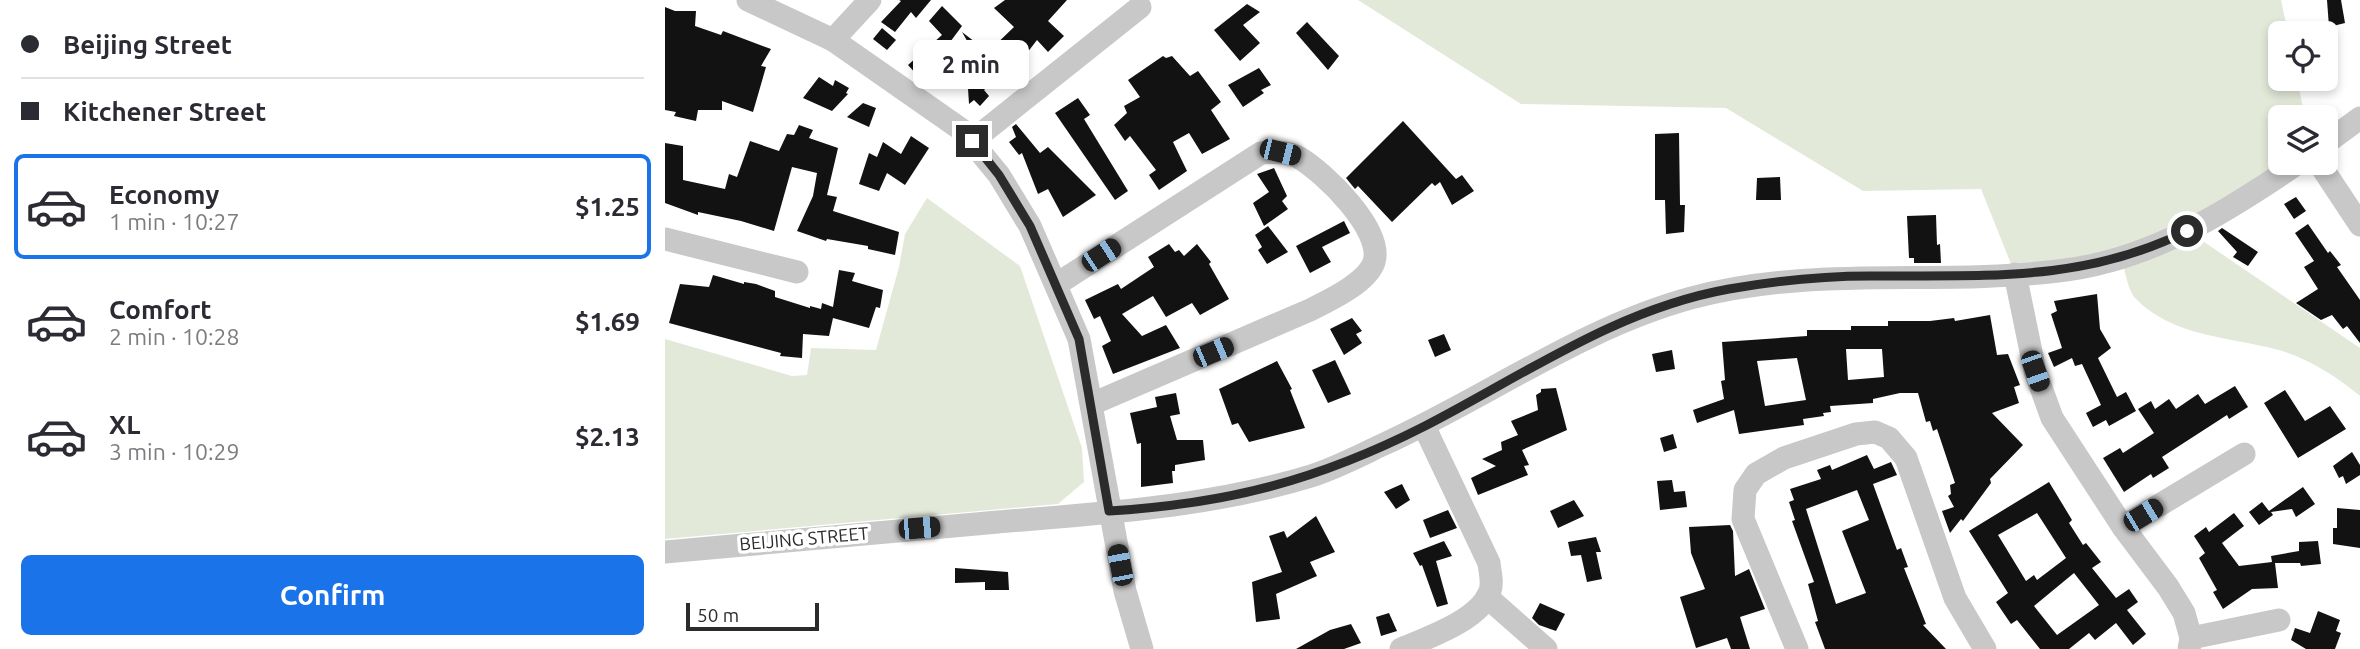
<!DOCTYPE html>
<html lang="en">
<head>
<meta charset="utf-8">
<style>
  :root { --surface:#fff; --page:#f7f7f7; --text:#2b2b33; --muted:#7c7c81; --line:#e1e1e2; --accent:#1a73e8 }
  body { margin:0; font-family:Ubuntu,sans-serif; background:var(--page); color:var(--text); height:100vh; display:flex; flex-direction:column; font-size:26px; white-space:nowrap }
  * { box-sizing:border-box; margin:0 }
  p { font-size:23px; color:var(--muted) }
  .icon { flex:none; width:38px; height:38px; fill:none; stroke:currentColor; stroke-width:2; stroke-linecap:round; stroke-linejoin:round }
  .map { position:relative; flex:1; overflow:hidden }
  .sheet { display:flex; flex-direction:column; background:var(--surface); width:665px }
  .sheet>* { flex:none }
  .banner { display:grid; align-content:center; height:154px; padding:0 21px; background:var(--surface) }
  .controls { position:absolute; left:1603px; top:21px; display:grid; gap:14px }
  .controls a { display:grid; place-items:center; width:70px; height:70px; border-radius:10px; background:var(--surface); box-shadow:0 4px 10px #0003; font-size:35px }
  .scale { position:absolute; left:21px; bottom:18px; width:133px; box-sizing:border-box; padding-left:7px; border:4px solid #2b2b2b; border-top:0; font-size:19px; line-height:24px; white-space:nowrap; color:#2b2b2b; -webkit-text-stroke:5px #fff; paint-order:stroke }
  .end { position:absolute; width:32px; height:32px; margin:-16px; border:9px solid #2b2b2b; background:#fff; box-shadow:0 0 0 4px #fff }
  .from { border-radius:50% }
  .bubble { position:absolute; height:49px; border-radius:10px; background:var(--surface); box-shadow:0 4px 10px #0003; font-size:23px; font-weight:700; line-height:49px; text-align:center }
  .car { position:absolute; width:21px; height:42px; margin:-21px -10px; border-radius:9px; box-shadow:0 0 5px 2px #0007; background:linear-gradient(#222 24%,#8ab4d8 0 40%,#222 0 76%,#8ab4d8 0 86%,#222 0) }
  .banner b { display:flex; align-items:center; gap:24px; height:66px; font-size:26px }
  .banner b+b { border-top:2px solid var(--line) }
  .banner i { width:18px; height:18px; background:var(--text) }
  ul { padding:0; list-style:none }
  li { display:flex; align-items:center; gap:21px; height:105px; margin:0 14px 10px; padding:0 7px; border:4px solid transparent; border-radius:10px }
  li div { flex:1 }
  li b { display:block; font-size:26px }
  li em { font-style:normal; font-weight:700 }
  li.selected { border-color:var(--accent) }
  li>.icon { width:63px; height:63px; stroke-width:1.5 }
  .action { display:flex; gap:14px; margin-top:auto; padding:14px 21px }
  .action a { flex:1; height:80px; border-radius:10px; background:var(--accent); color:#fff; font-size:28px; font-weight:700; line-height:80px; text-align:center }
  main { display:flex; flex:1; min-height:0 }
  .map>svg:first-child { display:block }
  .green { fill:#e3e9d9 }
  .building { fill:#121212; fill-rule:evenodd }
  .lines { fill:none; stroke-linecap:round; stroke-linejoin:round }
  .minor { stroke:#c8c8c8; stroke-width:23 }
  .route { stroke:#2b2b2b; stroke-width:9 }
  .labels { text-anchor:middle; stroke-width:7; stroke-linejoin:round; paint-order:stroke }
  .street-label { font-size:18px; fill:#2b2b2b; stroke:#fff }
</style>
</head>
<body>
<main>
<section class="sheet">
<div class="banner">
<b><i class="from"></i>Beijing Street</b>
<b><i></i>Kitchener Street</b>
</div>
<ul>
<li class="selected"><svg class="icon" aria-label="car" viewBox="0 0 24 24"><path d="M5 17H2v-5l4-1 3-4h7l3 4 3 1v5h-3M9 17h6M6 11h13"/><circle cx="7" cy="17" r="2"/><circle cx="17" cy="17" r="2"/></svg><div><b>Economy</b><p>1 min · 10:27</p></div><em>$1.25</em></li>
<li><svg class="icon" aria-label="car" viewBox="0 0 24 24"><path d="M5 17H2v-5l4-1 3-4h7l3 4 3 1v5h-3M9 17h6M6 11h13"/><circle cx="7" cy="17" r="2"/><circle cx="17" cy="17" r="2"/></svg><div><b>Comfort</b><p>2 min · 10:28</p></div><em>$1.69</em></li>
<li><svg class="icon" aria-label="car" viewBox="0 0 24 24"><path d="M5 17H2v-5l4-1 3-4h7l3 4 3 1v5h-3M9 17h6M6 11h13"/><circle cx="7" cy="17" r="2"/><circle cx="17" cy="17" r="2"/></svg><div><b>XL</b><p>3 min · 10:29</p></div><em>$2.13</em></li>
</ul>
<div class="action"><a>Confirm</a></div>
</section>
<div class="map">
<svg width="1695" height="649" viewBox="0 0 1695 649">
  <rect width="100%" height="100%" fill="#fff"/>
  <g class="green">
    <path d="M693,0H1616L1623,33H1615V79H1632L1640,117H1615V163L1523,231L1695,348V396C1671,376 1641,357 1610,349C1563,337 1506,336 1470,298C1462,289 1460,269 1456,257L1350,274L1316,189L1198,191L1061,108L856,104Z"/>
    <polygon points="262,198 355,266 417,448 419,482 393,504 0,539 0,339 127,376 142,375 146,348 211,350 234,267 240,234"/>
  </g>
  <g class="building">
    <polygon points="234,0 266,0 251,18 246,12 230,32 216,22 236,1"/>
    <polygon points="340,0 402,0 383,21 399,36 383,52 372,40 352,66 349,63 319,90 324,96 315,106 309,100 304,104 302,73 306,77 313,72 307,65 313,60 297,32 323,52 349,27 329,8"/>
    <polygon points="1662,0 1676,0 1680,23 1664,27"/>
    <polygon points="582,4 595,12 578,25 595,43 575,61 549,30"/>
    <polygon points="277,6 297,26 268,65 254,77 243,65 277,35 264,21"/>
    <polygon points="0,7 10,11 31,11 30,26 56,35 58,31 106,49 96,66 101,67 88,112 57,101 57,110 33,110 31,121 9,116 11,112 0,110"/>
    <polygon points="642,22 674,56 663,70 631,33"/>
    <polygon points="217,28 231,40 222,50 208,39"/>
    <polygon points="498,56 501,58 507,56 525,76 533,71 556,102 546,110 565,139 537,154 524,133 508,142 522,171 494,190 484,175 491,170 465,136 460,141 449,125 462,113 459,106 475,97 463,80"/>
    <polygon points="594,68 606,85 596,90 599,93 578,107 563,85"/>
    <polygon points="154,77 168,86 170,80 184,88 181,93 183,94 167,111 138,98"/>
    <polygon points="413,98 425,115 419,119 463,191 450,200 390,113"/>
    <polygon points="198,103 211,108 204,127 182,117"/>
    <polygon points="738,121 791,179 797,175 809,191 787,205 775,182 770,186 767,183 727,222 693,186 690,189 681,178"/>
    <polygon points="351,124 375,153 383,147 431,195 398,217 383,189 373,194 357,153 354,155 344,142 351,137 347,127"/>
    <polygon points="134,125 148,130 144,138 173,148 162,195 172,197 168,211 234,232 230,255 203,249 203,246 162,239 161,241 132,231 148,196 152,173 127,167 109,231 76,221 33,212 33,215 0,203 0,143 18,146 18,180 60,189 64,174 72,177 85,141 114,151 122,134 129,135"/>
    <polygon points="1014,133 1015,205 1020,205 1019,232 1001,234 1000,200 990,200 990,134"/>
    <polygon points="246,136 264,148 240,185 222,173 214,191 194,184 204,153 212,157 218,142 236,154"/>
    <polygon points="609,168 622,196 617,201 623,209 599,226 588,203 604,192 592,174"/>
    <polygon points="1115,177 1116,200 1091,200 1092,178"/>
    <polygon points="1631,197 1641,211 1629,219 1619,204"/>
    <polygon points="1271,215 1272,245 1275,244 1276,263 1249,263 1249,258 1244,258 1242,216"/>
    <polygon points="679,221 685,233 657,247 666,262 645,273 631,246"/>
    <polygon points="1643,224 1663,253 1665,251 1676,265 1672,267 1695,300 1695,343 1682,326 1678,329 1667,315 1656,320 1631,303 1653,289 1639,267 1649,261 1630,233"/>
    <polygon points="603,226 623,252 602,264 593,250 597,247 590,235"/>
    <polygon points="1557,228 1593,252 1583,266 1568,257 1572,252 1553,231"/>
    <polygon points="504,244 510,252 514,250 519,256 532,244 546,262 544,264 564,299 535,315 527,303 501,317 488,296 457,314 477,336 501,325 515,348 448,374 437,346 446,341 435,316 429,319 420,300 453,284 456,289 489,267 483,257"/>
    <polygon points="174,270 190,273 187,281 218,290 215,308 211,307 204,328 168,318 164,336 138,334 137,358 115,356 116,353 4,323 15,284 44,287 48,275 79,284 79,282 91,284 110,291 110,297 145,308 145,306 156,309 157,303 168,307"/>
    <polygon points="1432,294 1435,329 1446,348 1433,358 1452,397 1461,392 1471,411 1444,426 1441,420 1428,427 1421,413 1436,405 1417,364 1410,366 1407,358 1389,367 1383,353 1397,348 1386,314 1392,311 1389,301"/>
    <path d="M1325,315L1332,355L1343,354L1355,385L1349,387L1354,403L1327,413L1358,445L1325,479L1326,483L1298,521L1296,519L1285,533L1277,511L1289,507L1283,496L1286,494L1285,485L1290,483L1272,429L1268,431L1265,421L1261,422L1253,393H1235L1208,399V403L1165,406L1166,412L1158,413L1159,416L1138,419L1139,425L1074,434L1069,410L1032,423L1028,410L1059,399L1056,381L1060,380L1057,342L1142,336V330H1186V326H1223V321H1265L1289,318L1290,321ZM1181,349H1217L1219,377L1183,380ZM1132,358L1141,400L1100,406L1092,361Z"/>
    <polygon points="687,318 697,331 691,334 697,343 679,355 665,329"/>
    <polygon points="779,334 786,350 770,357 763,340"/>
    <polygon points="1007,350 1010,369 991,372 987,354"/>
    <polygon points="670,360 686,394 663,403 647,370"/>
    <polygon points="612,361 627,389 625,390 640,428 584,442 573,423 567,425 554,389"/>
    <polygon points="1570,386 1583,407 1564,419 1562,415 1497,457 1504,468 1488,478 1486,474 1459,492 1438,458 1455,448 1458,453 1489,433 1473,409 1486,401 1490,409 1504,399 1511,409 1533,394 1540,404"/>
    <polygon points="891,388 902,430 857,450 864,465 859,466 863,475 813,495 806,478 831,466 817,459 837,450 836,442 853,435 846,421 873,410 871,395 876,392 876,389"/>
    <polygon points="1620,390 1640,421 1665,406 1681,429 1633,458 1599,403"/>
    <polygon points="511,393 515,414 505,416 512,440 538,440 540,460 510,465 510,471 507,471 508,483 476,487 476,443 472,444 465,413 492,407 490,397"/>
    <polygon points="1008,434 1012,448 999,452 995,438"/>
    <polygon points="1687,452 1695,465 1695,475 1681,484 1678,476 1674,478 1668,466"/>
    <path d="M1202,455L1209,469L1226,462L1232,475L1208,484L1232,550L1236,548L1243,567L1239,568L1261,624L1258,625L1281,649H1160L1150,622L1153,621L1143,584L1149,582L1127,521L1130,520L1124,502L1129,500L1125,489L1156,479L1152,470L1165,465L1167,470ZM1192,490L1204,520L1177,531L1201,593L1171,604L1141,509Z"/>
    <polygon points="1007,480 1009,492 1020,491 1022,507 995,510 992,481"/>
    <path d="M1384,482L1404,515L1407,520L1404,523L1418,545L1421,543L1436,562L1427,568L1451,598L1464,589L1473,602L1462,610L1481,634L1468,645L1451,623L1430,640L1424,633L1404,649H1375L1352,620L1346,624L1331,602L1343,593L1304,531ZM1372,513L1401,558L1372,580L1369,575L1361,581L1333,535ZM1409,573L1434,605L1392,635L1369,606Z"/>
    <polygon points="737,484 745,500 731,509 719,492"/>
    <polygon points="1638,487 1650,504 1631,517 1627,509 1606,512 1608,515 1594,525 1584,512 1597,502 1604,511"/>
    <polygon points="909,500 919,516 893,528 885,511"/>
    <polygon points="1672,508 1695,510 1695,548 1668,544 1668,528 1672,528"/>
    <polygon points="783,510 792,528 765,538 758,520"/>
    <polygon points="1569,513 1579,526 1557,543 1574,566 1607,562 1606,556 1634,551 1634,542 1653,541 1656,564 1636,566 1635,563 1610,563 1613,588 1587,589 1558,609 1548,592 1552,590 1534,558 1540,553 1529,536 1541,527 1544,532"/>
    <polygon points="651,516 670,552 645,562 652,576 611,594 615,619 591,622 587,582 617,572 604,536 619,531 622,538"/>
    <polygon points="1065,525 1068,531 1070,576 1084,569 1100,609 1075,617 1085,649 1066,649 1062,638 1031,648 1015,597 1040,589 1026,553 1024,527"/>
    <polygon points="931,537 936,552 931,552 937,579 922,582 916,555 906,556 903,542"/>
    <polygon points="779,541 787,556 771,561 783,604 772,607 757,565 755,566 748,553"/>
    <polygon points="290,568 343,572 344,590 320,590 320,582 290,583"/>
    <polygon points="875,603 900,614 891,631 874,625 867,618"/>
    <polygon points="1653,611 1675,620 1671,631 1676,633 1670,649 1641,649 1626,640 1630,628 1645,633"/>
    <polygon points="724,613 732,631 716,636 711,617"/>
    <polygon points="686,624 696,643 679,649 631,649 665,630"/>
  </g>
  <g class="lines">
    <g class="minor">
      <polyline points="83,0 168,40 297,130 334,175 365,226 414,339 460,591 477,649"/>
      <polyline points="168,40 205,0"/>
      <polyline points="307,141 475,7"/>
      <polyline points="1661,143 1695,118"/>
      <polyline points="1654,163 1695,225"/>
      <polyline points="0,239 132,272"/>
      <polyline points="1350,274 1370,371 1387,418 1458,527 1503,587 1519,613 1526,638 1524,649"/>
      <path d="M392,284L596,153C608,152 622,151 633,157C659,172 719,230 709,262C702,283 663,301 645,310L427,404"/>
      <polyline points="1458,527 1579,454"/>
      <path d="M0,552C111,541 222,531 333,522C439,513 545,507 646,476C671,468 694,456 717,445C821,398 916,328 1026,298C1149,265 1270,286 1393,271C1484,261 1560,213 1633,163"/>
      <polyline points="822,597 881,649"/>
      <polyline points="1526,638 1614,620"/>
      <path d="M736,649C762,638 815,620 825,591C828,582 825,573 824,563L759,426"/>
      <polyline points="1132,649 1078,519 1080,490 1091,474 1119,458 1191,434 1210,432 1224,438 1241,458 1290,598 1320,649"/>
    </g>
  </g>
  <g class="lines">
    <path class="route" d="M307,141L334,175L365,226L414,339L444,511C562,504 654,480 760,426C859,375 952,309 1064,289C1110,281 1158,276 1205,276C1318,275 1418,283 1522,231"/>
  </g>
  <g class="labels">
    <g class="street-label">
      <text transform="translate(139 539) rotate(-5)" y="6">BEIJING STREET</text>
    </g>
  </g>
</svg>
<div class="controls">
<a><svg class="icon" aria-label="locate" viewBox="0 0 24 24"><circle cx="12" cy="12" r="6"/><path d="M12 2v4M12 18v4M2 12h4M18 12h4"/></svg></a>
<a><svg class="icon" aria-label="layers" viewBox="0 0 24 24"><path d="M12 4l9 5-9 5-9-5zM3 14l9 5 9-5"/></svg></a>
</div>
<div class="scale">50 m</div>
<i class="end from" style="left:1522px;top:231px"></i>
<i class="end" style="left:307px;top:141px"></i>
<div class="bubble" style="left:248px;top:40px;width:116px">2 min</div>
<i class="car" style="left:615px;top:152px;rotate:104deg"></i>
<i class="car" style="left:436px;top:255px;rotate:57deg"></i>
<i class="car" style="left:548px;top:352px;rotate:67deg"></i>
<i class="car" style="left:1370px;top:371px;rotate:161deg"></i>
<i class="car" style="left:1478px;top:515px;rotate:59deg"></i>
<i class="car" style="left:254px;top:528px;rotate:85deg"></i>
<i class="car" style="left:455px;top:565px;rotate:349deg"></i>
</div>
</main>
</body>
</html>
